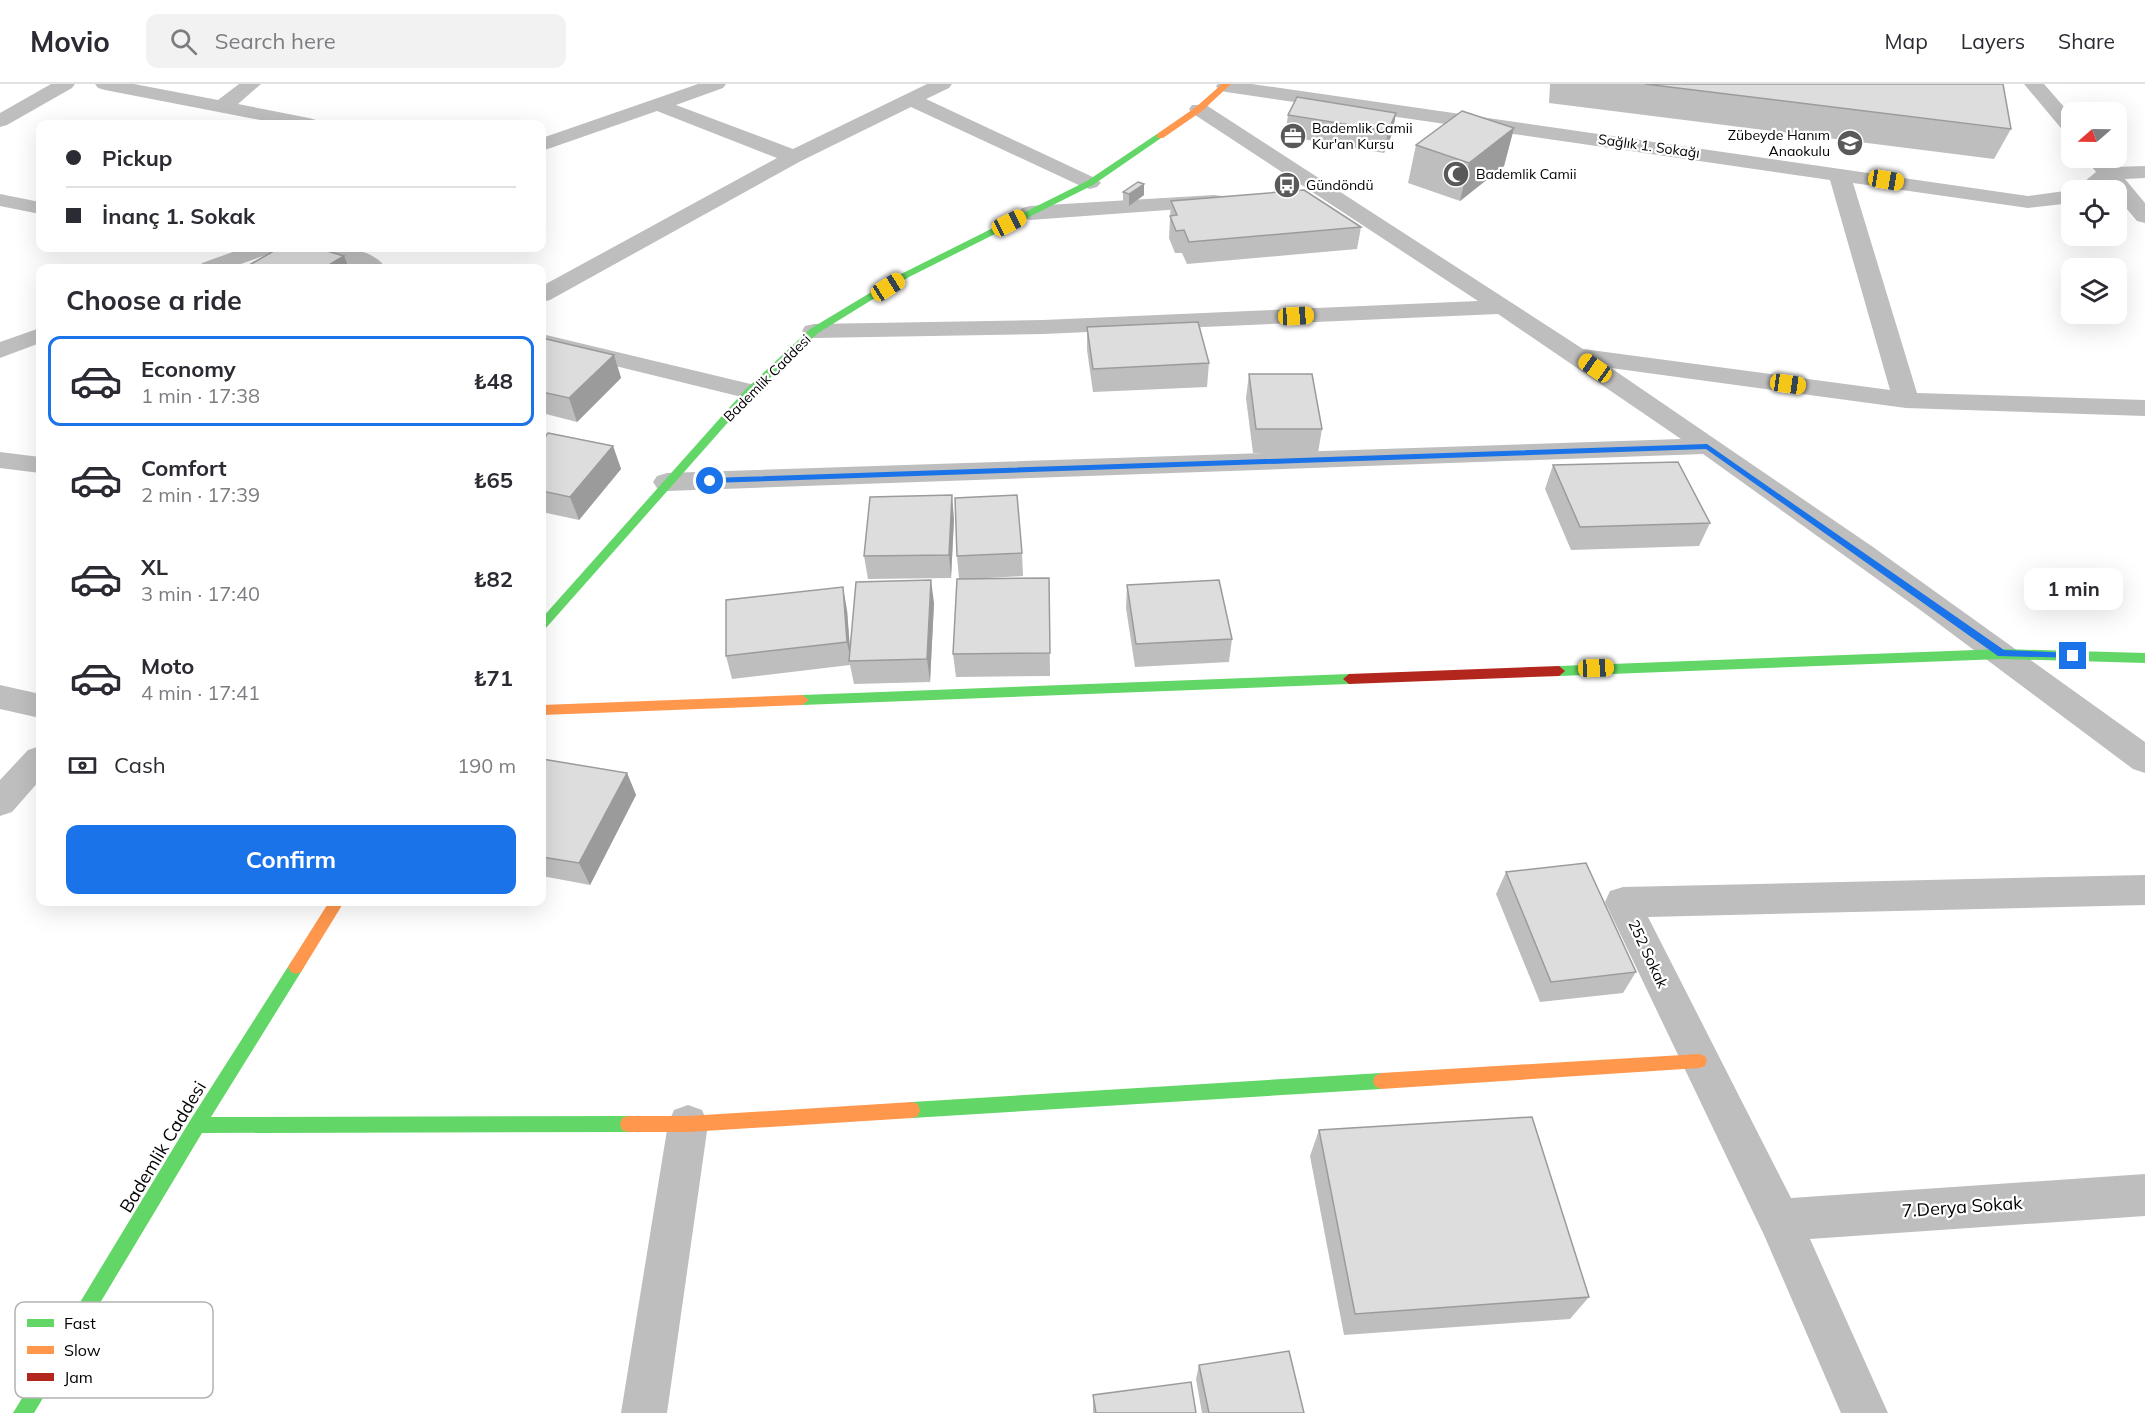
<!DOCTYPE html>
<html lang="en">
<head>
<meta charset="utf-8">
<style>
  :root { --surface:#fff; --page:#f2f2f3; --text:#2b2b33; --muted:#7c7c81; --line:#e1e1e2; --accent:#1a73e8 }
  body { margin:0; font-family:Mulish,sans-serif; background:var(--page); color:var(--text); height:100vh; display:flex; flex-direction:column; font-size:22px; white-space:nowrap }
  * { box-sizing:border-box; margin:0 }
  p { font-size:20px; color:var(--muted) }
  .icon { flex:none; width:33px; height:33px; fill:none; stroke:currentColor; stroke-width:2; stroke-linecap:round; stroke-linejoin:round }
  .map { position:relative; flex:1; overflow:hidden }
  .drawer { position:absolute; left:36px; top:180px; width:510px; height:642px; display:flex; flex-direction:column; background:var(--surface); border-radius:12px; box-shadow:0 6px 24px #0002 }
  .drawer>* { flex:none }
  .banner { position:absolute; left:36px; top:36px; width:510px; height:132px; border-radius:12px; box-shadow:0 6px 24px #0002; display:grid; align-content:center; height:132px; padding:0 30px; background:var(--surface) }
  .needle { width:39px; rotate:250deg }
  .fabs { position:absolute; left:2061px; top:18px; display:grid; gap:12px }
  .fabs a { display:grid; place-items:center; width:66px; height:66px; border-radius:12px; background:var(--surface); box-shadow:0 6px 24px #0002; font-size:30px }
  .end { position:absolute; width:27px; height:27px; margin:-14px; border:8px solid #1a73e8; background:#fff; box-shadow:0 0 0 3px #fff }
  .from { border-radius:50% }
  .bubble { position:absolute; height:42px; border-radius:12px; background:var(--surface); box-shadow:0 6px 24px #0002; font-size:20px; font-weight:700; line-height:42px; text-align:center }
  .car { position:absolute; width:18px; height:36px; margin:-18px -9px; border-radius:8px; box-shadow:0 0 4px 2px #0007; background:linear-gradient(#f5c518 24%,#345 0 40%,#f5c518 0 76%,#345 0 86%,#f5c518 0) }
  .banner b { display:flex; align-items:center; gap:21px; height:57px; font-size:22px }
  .banner b+b { border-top:2px solid var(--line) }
  .banner i { width:15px; height:15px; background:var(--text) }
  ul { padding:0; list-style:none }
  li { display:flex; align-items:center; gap:18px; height:90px; margin:0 12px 9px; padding:0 18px; border:3px solid transparent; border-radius:12px }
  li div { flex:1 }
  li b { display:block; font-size:22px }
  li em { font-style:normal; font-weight:700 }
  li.active { border-color:var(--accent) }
  li>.icon { width:54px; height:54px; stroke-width:1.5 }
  h2 { padding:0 30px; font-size:27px; line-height:72px }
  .pay { display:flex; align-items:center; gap:15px; height:66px; padding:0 30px; font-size:22px }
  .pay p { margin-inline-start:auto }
  .cta { display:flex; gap:12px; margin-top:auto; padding:12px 30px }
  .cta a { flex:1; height:69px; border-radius:12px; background:var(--accent); color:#fff; font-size:24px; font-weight:700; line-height:69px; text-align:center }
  header { display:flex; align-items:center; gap:36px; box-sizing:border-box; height:84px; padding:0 30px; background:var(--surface); border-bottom:2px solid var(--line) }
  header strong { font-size:28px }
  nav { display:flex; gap:33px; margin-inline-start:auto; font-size:21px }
  .search { width:420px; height:54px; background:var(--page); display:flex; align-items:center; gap:15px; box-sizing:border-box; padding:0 21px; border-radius:12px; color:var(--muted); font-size:22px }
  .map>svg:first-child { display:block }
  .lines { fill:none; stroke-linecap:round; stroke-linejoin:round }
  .street { fill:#bebebe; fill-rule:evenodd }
  .fast { fill:#63d668; fill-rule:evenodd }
  .slow { fill:#ff974d; fill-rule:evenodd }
  .jam { fill:#b3261e; fill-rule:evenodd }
  .wall { fill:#bebebe }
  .shaded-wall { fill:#9b9b9b }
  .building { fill:#ddd; stroke:#9b9b9b; stroke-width:1.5 }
  .route { fill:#1a73e8 }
  .labels { text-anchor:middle; stroke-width:4.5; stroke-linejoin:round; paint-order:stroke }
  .far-poi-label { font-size:14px; fill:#000; stroke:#fff; text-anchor:start }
  .far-street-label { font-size:14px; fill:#000; stroke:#fff }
  .street-label { font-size:15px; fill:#000; stroke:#fff }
  .near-street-label { font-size:18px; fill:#000; stroke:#fff }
  .key { fill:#fff; stroke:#b2b2b2; stroke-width:1.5 }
  .key-label { font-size:16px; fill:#000 }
</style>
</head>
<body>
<header>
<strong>Movio</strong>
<div class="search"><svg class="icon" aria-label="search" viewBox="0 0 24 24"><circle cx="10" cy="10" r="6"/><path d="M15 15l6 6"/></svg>Search here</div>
<nav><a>Map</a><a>Layers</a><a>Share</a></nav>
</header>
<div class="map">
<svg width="2145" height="1329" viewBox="0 0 2145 1329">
  <rect width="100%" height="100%" fill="#fff"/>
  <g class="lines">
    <g class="street">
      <polygon points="51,0 75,0 72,4 7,41 0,43 0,29"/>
      <polygon points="95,0 134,0 218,16 239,0 261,0 238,20 309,34 316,36 319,40 281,40 105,6 98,4"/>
      <polygon points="698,0 726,0 723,4 676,21 793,65 927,0 952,0 949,4 926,15 1097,95 1101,99 1097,103 1090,105 1083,103 911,23 801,77 550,216 542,218 542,202 777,74 657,27 542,67 542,54"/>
      <polygon points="1218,0 1252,0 2028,112 2072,106 2076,106 2072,106 2072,119 2028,124 1853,99 1917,309 2145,316 2145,332 1906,324 1611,284 1873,463 2145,658 2145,689 2133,685 1923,528 1703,370 667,407 657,404 653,398 657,392 667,389 1681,355 1498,230 1043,250 814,254 805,252 802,247 805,242 814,240 1043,236 1478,217 1192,29 1189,25 1192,21 1206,21 1583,265 1890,306 1830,96 1226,8 1219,6 1216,2"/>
      <polygon points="2024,0 2044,0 2072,32 2072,51 2065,49"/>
      <polygon points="2085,74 2106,74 2114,83 2145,82 2145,94 2125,95 2145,119 2145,139 2137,137 2116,112 2116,106 2112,106 2106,100 2095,104 2088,102 2084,98 2096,88"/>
      <polygon points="0,110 40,118 40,130 0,122"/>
      <polygon points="1214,111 1222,112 1225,117 1222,122 1030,136 1022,134 1019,129 1022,124 1030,122"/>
      <polygon points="244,164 274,164 271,169 230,184 199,184 202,179"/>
      <path d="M325,164C344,162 374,166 386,184C367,186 337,182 325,164Z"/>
      <polygon points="40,244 40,259 0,274 0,258"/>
      <polygon points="542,250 759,302 763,307 759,312 750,315 542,264"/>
      <polygon points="0,368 40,373 40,389 0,384"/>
      <polygon points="0,601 40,610 40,634 0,625"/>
      <polygon points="40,662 40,696 12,728 0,732 0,696 28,666"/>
      <polygon points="2145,791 2145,821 1648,833 1791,1114 2145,1090 2145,1132 1810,1155 1888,1329 1841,1329 1764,1151 1605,818 1610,807 1623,803"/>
      <polygon points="688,1021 702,1026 708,1040 667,1329 621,1329 668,1040 674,1026"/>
    </g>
    <g class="fast">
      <polygon points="1157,50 1164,52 1093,101 909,193 818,249 754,309 546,544 542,545 542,534 746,305 810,245 903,189 1087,97"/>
      <polygon points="2002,565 2145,569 2145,579 2002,575 1559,592 1553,587 1559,582"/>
      <polygon points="1349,590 1355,595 1349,600 802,621 795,616 802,611"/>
      <polygon points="296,876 301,878 304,883 301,888 211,1033 628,1032 634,1034 636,1040 634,1046 628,1048 202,1049 34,1329 13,1329 191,1035 291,878"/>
      <polygon points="1381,989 1387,992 1389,997 1387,1002 1381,1005 912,1034 906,1032 904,1026 906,1020 912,1018"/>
    </g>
    <g class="slow">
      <polygon points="1222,0 1231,0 1202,27 1163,54 1157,54 1157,50 1196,23"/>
      <polygon points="802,611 809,616 802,621 542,631 542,621"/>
      <polygon points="329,818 344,818 301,888 296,890 291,888 288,883 291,878"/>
      <polygon points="1699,970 1705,972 1707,977 1705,982 1699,984 1381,1005 1375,1002 1373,997 1375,992 1381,989"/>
      <polygon points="912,1018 918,1020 920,1026 918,1032 912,1034 688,1048 628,1048 622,1046 620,1040 622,1034 628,1032 688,1032"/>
    </g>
    <polygon class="jam" points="1559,582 1565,587 1559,592 1349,600 1343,595 1349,590"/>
  </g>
  <g class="wall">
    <polygon points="1550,0 2003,0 2011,45 1994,75 1549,19"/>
    <polygon points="1396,29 1392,50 1384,69 1285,52 1288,31"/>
    <polygon points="1514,44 1504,82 1460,117 1408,99 1416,61"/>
    <polygon points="1144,100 1144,111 1129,122 1123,119 1123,108"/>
    <polygon points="1171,117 1361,143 1357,165 1187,180 1182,169 1175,169 1169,154"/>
    <polygon points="1087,243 1209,279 1207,303 1093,308 1087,266"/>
    <polygon points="542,254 614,271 621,294 577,338 542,329"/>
    <polygon points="1249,290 1322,345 1318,369 1253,369 1246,314"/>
    <polygon points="542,357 613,362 621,385 579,436 542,428"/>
    <polygon points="1553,381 1710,439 1699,462 1571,466 1545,405"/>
    <polygon points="954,435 951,494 868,495 864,472"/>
    <polygon points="1022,469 1023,492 970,495 1049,494 1050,592 956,593 953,570 959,495 957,472"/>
    <polygon points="1127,501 1232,555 1229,578 1135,583 1126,524"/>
    <polygon points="934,519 930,598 854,600 850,581 732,595 726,572 847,526 850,569"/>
    <polygon points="542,675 627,689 636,711 590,801 542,792"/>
    <polygon points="1506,788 1636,888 1623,909 1540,918 1496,810"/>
    <polygon points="1319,1046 1589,1213 1570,1235 1344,1251 1310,1072"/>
    <polygon points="1199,1281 1304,1329 1202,1329 1196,1295"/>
    <polygon points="1093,1311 1196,1329 1093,1329"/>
  </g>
  <g class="shaded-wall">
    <polygon points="1396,29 1392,50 1384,69 1388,47"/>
    <polygon points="1514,44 1504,82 1460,117 1469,79"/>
    <polygon points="1144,100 1144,111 1129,122 1129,110"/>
    <polygon points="344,172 349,184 324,184"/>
    <polygon points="614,271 621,294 577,338 569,314"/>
    <polygon points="613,362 621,385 579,436 570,413"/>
    <polygon points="952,411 954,435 951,494 949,471"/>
    <polygon points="931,496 934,519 930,598 927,575"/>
    <polygon points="843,503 847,526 851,577 847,558"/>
    <polygon points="627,689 636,711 590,801 579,779"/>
  </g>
  <g class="building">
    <polygon points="1645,0 2003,0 2011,45"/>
    <polygon points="1297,13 1396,29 1388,47 1288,31"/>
    <polygon points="1462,27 1514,44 1469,79 1416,61"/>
    <polygon points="1138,98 1144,100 1129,110 1123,108"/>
    <polygon points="1304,106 1361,143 1189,158 1184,146 1176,147 1170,132 1177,131 1171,117"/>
    <polygon points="279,164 317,164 344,172 324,184 244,184"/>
    <polygon points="1198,238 1209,279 1093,285 1087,243"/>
    <polygon points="542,254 614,271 569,314 542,308"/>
    <polygon points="1249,290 1312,290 1322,345 1256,345"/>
    <polygon points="548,349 613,362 570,413 542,407 542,357"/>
    <polygon points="1678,378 1710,439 1580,443 1553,381"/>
    <polygon points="952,411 949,471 864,472 870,413"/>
    <polygon points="1017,411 1022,469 957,472 955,414"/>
    <polygon points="1049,494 1050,569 953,570 957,495"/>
    <polygon points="931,496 927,575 849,577 856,498"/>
    <polygon points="1219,496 1232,555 1136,560 1127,501"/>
    <polygon points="843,503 847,558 726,572 726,516"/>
    <polygon points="542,675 627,689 579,779 542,773"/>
    <polygon points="1586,779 1636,888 1551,898 1506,788"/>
    <polygon points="1532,1033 1589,1213 1355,1230 1319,1046"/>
    <polygon points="1289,1267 1304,1329 1209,1329 1199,1281"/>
    <polygon points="1191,1298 1196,1329 1096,1329 1093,1311"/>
  </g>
  <polygon class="route" points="1707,360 2004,566 2073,569 2077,570 2077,574 1998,572 1706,365 710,399 706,397 710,394"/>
  <defs>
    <symbol id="office-disc" viewBox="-11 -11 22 22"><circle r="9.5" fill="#595959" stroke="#fff"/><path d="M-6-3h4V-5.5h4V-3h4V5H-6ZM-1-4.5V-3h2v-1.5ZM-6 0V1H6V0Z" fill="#fff"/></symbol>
    <symbol id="school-disc" viewBox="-11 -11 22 22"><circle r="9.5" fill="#595959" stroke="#fff"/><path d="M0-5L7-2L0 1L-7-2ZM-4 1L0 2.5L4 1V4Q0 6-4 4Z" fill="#fff"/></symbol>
    <symbol id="mosque-disc" viewBox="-11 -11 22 22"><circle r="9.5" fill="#595959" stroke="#fff"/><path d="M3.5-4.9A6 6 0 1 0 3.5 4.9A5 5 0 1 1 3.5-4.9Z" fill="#fff"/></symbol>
    <symbol id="bus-disc" viewBox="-11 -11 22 22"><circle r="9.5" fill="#595959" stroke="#fff"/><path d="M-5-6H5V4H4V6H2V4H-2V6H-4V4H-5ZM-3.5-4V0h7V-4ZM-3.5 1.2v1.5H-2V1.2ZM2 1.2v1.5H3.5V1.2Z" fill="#fff"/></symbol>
  </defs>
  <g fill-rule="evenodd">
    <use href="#office-disc" x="1278" y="37" width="30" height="30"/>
    <use href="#school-disc" x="1835" y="44" width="30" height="30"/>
    <use href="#mosque-disc" x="1441" y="75" width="30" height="30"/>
    <use href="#bus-disc" x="1272" y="86" width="30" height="30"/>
  </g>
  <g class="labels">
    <g class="far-poi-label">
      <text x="1312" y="49">Bademlik Camii<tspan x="1312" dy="16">Kur'an Kursu</tspan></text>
      <text x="1830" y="56" text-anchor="end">Zübeyde Hanım<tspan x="1830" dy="16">Anaokulu</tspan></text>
      <text x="1476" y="95">Bademlik Camii</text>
      <text x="1306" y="106">Gündöndü</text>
    </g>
    <g class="far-street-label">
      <text transform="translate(1649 62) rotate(8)" y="5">Sağlık 1. Sokağı</text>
      <text transform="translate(767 294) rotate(-45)" y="5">Bademlik Caddesi</text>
    </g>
    <g class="street-label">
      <text transform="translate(1648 870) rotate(65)" y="5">252 Sokak</text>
    </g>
    <g class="near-street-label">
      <text transform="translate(163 1063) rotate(-59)" y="6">Bademlik Caddesi</text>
      <text transform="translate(1962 1123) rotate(-4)" y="6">7.Derya Sokak</text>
    </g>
  </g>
  <rect x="15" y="1218" width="198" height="96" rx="9" class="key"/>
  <rect x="27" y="1235" width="27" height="8" fill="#63d668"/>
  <rect x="27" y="1262" width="27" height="8" fill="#ff974d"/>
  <rect x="27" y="1289" width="27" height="8" fill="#b3261e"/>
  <g class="key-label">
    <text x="64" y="1245">Fast</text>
    <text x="64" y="1272">Slow</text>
    <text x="64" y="1299">Jam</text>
  </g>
</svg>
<div class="fabs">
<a><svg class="needle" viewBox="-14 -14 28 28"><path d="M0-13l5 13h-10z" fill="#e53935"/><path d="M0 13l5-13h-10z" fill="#7c7c81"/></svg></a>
<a><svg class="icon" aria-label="locate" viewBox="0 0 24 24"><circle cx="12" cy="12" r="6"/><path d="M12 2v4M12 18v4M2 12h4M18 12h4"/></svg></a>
<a><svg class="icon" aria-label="layers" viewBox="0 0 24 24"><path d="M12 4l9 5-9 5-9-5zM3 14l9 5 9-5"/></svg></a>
</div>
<i class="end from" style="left:710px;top:397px"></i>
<i class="end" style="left:2073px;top:572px"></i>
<div class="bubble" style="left:2024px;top:484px;width:99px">1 min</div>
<i class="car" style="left:1886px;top:96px;rotate:99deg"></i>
<i class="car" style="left:1009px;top:139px;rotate:63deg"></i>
<i class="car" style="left:888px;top:203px;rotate:58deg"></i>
<i class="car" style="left:1296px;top:232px;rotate:87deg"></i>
<i class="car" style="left:1595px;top:284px;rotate:305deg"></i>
<i class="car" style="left:1788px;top:300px;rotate:98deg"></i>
<i class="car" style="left:1596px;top:584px;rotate:88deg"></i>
<div class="banner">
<b><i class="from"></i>Pickup</b>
<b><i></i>İnanç 1. Sokak</b>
</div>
<section class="drawer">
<h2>Choose a ride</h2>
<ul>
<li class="active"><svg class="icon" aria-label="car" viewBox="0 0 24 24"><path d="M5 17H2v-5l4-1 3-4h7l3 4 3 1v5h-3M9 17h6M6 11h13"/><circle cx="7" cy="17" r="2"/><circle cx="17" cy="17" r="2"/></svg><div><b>Economy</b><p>1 min · 17:38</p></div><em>₺48</em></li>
<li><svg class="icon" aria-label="car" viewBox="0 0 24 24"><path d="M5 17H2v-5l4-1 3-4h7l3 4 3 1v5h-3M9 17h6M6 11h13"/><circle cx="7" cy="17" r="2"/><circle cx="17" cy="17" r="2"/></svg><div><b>Comfort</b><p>2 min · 17:39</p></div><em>₺65</em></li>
<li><svg class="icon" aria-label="car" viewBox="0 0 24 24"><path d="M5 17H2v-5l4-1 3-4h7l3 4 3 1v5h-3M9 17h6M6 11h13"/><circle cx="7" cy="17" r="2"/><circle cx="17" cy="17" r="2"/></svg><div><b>XL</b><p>3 min · 17:40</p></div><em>₺82</em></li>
<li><svg class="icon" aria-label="car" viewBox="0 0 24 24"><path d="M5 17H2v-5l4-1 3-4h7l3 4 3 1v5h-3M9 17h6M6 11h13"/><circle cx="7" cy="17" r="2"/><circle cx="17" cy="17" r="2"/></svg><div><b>Moto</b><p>4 min · 17:41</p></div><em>₺71</em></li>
</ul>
<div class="pay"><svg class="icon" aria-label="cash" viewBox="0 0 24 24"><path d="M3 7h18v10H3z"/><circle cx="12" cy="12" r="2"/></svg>Cash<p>190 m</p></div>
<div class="cta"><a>Confirm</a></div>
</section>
</div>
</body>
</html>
